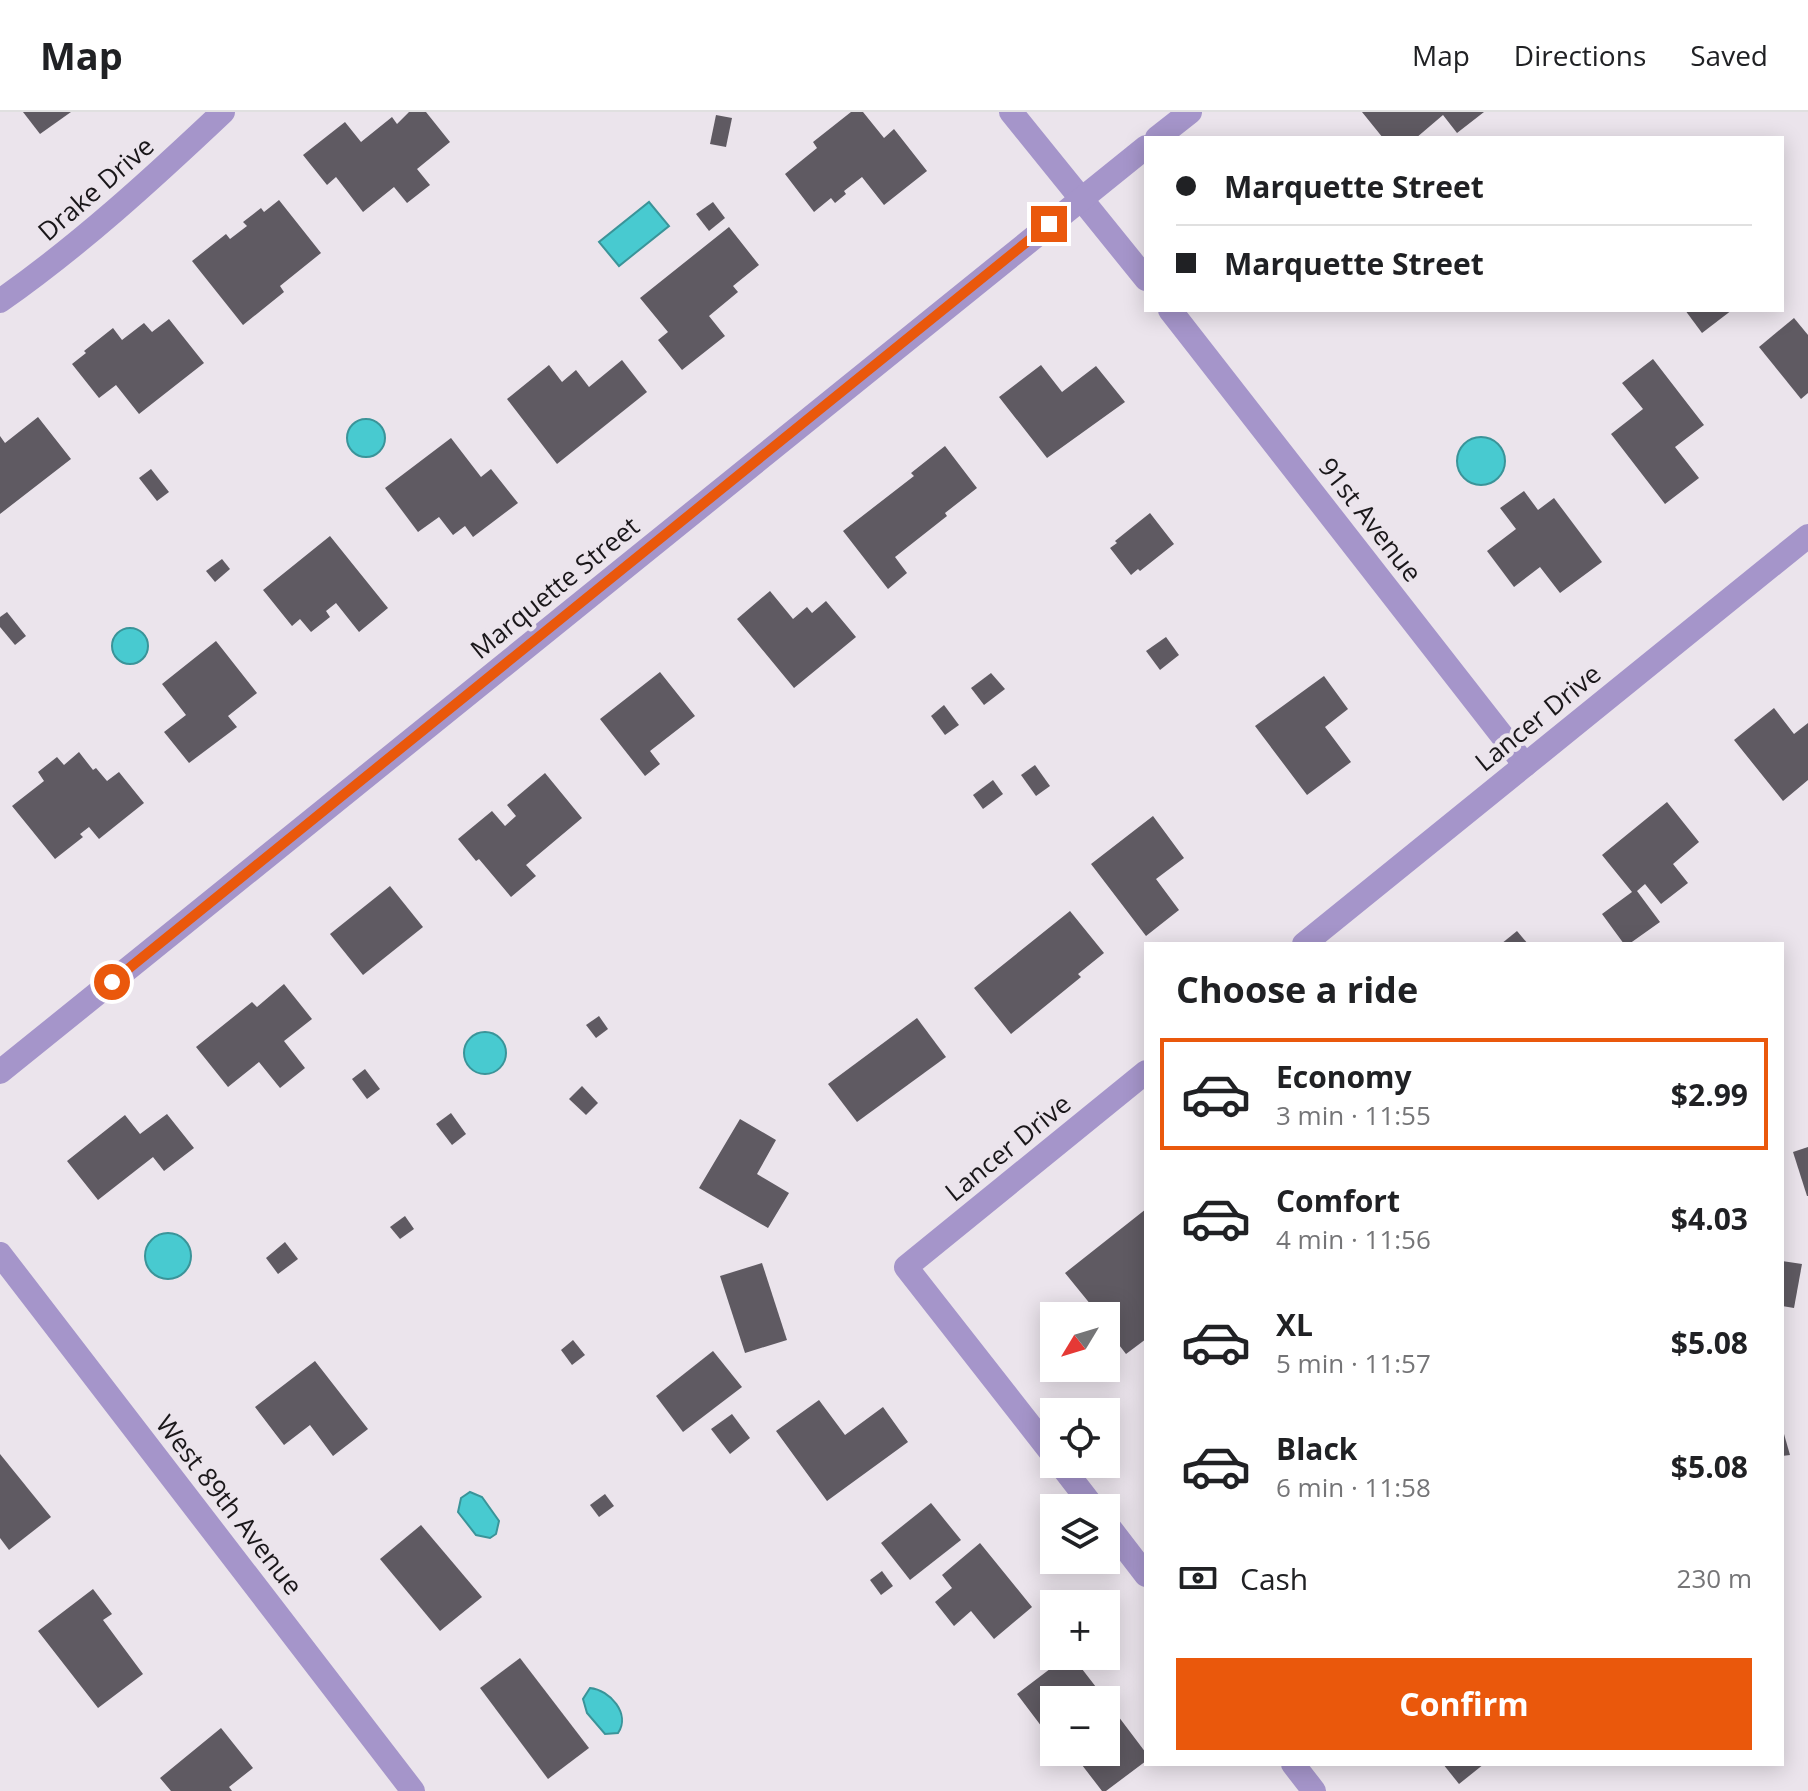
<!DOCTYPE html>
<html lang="en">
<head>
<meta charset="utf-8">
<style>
  :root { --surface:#fff; --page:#f6f6f6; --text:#202124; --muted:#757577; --line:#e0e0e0; --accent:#ea580c }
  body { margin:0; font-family:"Open Sans",sans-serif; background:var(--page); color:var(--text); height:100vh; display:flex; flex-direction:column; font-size:30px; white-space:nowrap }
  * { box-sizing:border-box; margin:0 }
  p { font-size:26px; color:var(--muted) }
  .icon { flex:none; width:44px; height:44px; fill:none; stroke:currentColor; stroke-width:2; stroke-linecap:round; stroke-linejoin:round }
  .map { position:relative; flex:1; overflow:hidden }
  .panel { position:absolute; left:1144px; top:830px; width:640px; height:824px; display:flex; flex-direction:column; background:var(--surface); border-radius:0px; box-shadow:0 4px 20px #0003 }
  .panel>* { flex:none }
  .guide { position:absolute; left:1144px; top:24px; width:640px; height:176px; border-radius:0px; box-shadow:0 4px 20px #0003; display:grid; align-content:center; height:176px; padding:0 32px; background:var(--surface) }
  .needle { width:52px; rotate:232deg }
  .controls { position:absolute; left:1040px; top:1190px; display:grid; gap:16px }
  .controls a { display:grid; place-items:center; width:80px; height:80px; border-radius:0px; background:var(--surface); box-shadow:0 4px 20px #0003; font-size:40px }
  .end { position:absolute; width:36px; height:36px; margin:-18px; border:10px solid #ea580c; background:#fff; box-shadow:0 0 0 4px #fff }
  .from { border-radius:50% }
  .guide b { display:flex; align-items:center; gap:28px; height:76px; font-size:30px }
  .guide b+b { border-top:2px solid var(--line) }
  .guide i { width:20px; height:20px; background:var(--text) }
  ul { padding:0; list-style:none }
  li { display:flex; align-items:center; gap:24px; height:112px; margin:0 16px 12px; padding:0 16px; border:4px solid transparent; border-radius:0px }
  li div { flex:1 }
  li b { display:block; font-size:30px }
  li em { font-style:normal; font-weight:700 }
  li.on { border-color:var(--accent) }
  li>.icon { width:72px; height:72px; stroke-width:1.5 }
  h2 { padding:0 32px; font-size:36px; line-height:96px }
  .pay { display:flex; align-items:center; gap:20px; height:88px; padding:0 32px; font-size:30px }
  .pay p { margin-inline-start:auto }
  .cta { display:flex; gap:16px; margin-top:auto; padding:16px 32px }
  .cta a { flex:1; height:92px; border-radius:0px; background:var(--accent); color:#fff; font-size:32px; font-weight:700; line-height:92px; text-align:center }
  header { display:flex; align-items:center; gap:48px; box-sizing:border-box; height:112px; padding:0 40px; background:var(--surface); border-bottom:2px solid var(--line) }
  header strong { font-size:38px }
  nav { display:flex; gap:44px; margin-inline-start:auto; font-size:28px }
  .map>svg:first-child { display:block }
  .water { fill:#48cad0; stroke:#3a9499; stroke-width:2 }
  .building { fill:#5f5a62 }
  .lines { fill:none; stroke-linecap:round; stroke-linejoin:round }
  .minor { stroke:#a595ca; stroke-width:24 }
  .route { stroke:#ea580c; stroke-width:10 }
  .labels { text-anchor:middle; stroke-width:8; stroke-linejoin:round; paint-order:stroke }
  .street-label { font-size:26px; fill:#1a171a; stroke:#ebe4ec }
</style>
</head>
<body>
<header>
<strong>Map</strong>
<nav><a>Map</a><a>Directions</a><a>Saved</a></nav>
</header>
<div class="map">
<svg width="1808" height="1679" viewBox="0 0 1808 1679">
  <rect width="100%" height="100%" fill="#ebe4ec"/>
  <g class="water">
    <polygon points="649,90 669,114 619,154 599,130"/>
    <circle cx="366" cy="326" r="19"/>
    <circle cx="1481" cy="349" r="24"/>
    <circle cx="130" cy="534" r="18"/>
    <circle cx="485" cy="941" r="21"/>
    <circle cx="168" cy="1144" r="23"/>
    <polygon points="470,1380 482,1385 499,1409 496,1422 490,1426 476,1423 458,1400 461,1386"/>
    <path d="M590,1576C610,1578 631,1602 618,1621L605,1622L587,1601L583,1587Z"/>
  </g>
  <g class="building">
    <polygon points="23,0 71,0 40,22"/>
    <polygon points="409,0 426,0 450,30 417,57 430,73 407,91 394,75 363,100 336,65 327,73 303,43 345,10 361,30 392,5 397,12"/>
    <polygon points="851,0 863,0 884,26 894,17 927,59 884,93 862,65 844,79 846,82 835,91 831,86 814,100 785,62 817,36 813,30"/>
    <polygon points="1362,0 1484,0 1457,21 1443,3 1416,26 1383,26"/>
    <polygon points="716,3 732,6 726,35 710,32"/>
    <polygon points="279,88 321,141 280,174 284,180 243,213 192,149 226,122 230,127 247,114 243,110 261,96 264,100"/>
    <polygon points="713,90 725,106 709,119 696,102"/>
    <polygon points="729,115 759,153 733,174 738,180 709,204 725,224 682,258 658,228 668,220 640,186"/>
    <polygon points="1685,198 1732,198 1702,221"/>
    <polygon points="1794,206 1808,223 1808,281 1801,287 1759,235"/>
    <polygon points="169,207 204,251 139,302 116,273 99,286 72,252 86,241 84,239 113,216 122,228 144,211 152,220"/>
    <polygon points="1653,247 1704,313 1675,335 1699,366 1665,392 1611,322 1643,297 1622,271"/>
    <polygon points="622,248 647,280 557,352 507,287 549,253 562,270 576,258 589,275"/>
    <polygon points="1041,253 1062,280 1096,254 1125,290 1047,346 999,285"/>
    <polygon points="38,305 71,347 0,402 0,324 5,331"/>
    <polygon points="451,326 481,365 491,357 518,391 473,425 465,414 453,423 439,405 418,420 385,376"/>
    <polygon points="945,334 977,376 945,401 947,404 895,445 907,461 888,477 843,419 914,364 911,361"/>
    <polygon points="151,357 169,380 157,389 139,366"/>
    <polygon points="1524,379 1538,398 1554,386 1602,450 1560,481 1540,455 1514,475 1487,439 1516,417 1500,396"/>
    <polygon points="1150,401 1174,432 1140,459 1138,457 1131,463 1110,436 1117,431 1115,429"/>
    <polygon points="330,424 388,496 359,520 336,491 326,499 330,505 311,520 300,507 292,514 263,478"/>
    <polygon points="222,447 230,457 215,470 206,459"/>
    <polygon points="770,479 793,507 807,495 812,501 826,489 856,525 794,576 737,507"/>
    <polygon points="7,500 26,524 15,533 0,515 0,505"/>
    <polygon points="1166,525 1179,543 1160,558 1146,539"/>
    <polygon points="216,529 257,581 228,604 237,615 189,651 164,620 186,603 162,572"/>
    <polygon points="660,560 695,604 650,639 660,652 645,664 600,607"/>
    <polygon points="991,561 1005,577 984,593 971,576"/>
    <polygon points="1324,564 1348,597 1325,615 1351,650 1307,683 1255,614"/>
    <polygon points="944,593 959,613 945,623 931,604"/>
    <polygon points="1774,596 1794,622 1808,611 1808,668 1783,689 1734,628"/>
    <polygon points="79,640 93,658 96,656 107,669 119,660 144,691 99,727 89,715 80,722 83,725 55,747 12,694 44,669 38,660 57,645 64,653"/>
    <polygon points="1035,653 1050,674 1036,684 1021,663"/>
    <polygon points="545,661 582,706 526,753 536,764 511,785 479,747 476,749 458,727 492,699 505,714 516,704 507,693"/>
    <polygon points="993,668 1003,682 983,697 973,683"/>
    <polygon points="1667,690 1699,730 1673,752 1688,771 1661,792 1645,772 1637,779 1660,810 1629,832 1624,832 1602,802 1632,780 1602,743"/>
    <polygon points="1153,704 1184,746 1156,767 1179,798 1146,824 1091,752"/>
    <polygon points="390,774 423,815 363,863 330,822"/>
    <polygon points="1070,799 1104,841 1078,862 1081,865 1011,922 974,876"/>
    <polygon points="1517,819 1528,832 1501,832"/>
    <polygon points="284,872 312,907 284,929 305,956 280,976 259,950 228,975 196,935 252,890 257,895"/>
    <polygon points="599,904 608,917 596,926 586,913"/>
    <polygon points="917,906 946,945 857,1010 828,972"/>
    <polygon points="365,957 380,977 367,987 352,967"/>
    <polygon points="582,974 598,991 586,1003 569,987"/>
    <polygon points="451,1001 466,1022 452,1033 436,1012"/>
    <polygon points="167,1002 194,1036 164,1059 153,1045 98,1088 67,1049 125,1003 140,1022"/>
    <polygon points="740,1007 776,1028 757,1062 789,1081 768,1116 699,1076"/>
    <polygon points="1808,1035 1808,1084 1807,1084 1793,1040"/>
    <polygon points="1146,1097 1146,1227 1126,1242 1106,1216 1106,1204 1100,1204 1065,1161"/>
    <polygon points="405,1104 414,1117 400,1127 390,1115"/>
    <polygon points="285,1130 298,1147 278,1162 266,1146"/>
    <polygon points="1782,1149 1802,1152 1794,1196 1782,1194"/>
    <polygon points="762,1151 787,1228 745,1241 720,1164"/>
    <polygon points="573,1228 585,1243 572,1253 561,1238"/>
    <polygon points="713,1239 742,1275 683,1320 656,1284"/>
    <polygon points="315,1249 368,1317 333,1344 310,1313 284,1333 255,1295"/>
    <polygon points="819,1288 845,1323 883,1295 908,1330 827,1389 776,1319"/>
    <polygon points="732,1302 750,1326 730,1342 711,1317"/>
    <polygon points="1782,1315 1790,1343 1782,1344"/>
    <polygon points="0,1342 51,1405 9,1438 0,1426"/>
    <polygon points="605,1382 614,1394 599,1405 590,1393"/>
    <polygon points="931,1391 961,1428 910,1468 881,1431"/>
    <polygon points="421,1413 482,1485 440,1519 380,1447"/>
    <polygon points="980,1431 1032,1495 994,1527 971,1499 954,1514 935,1490 952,1476 942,1463"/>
    <polygon points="882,1459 893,1474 881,1483 870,1468"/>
    <polygon points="93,1477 112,1502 103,1508 143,1562 98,1596 38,1519"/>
    <polygon points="1067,1544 1072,1544 1106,1588 1054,1588 1054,1619 1048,1623 1017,1582"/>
    <polygon points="520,1546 589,1636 548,1667 480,1576"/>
    <polygon points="1106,1588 1146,1641 1146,1649 1106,1679 1102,1679 1072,1640 1106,1640"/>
    <polygon points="221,1616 253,1656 229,1675 232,1679 171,1679 160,1666"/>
    <polygon points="1443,1652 1484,1652 1459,1672"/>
  </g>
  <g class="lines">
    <g class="minor">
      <polyline points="1011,0 1146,167"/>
      <polyline points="1157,26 1190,0"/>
      <path d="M0,189C80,133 152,67 223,0"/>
      <polyline points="1170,198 1525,653"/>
      <polyline points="1304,832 1808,424"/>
      <polyline points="0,960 1146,35"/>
      <polyline points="0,1142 413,1679"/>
      <polyline points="1054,1344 906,1155 1146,960"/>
      <polyline points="1060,1352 1094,1396"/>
      <polyline points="1106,1411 1146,1463"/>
      <polyline points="1293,1652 1314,1679"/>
    </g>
  </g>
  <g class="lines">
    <polyline class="route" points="112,870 1049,112"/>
  </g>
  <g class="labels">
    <g class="street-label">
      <text transform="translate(96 77) rotate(-41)" y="9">Drake Drive</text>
      <text transform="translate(1370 408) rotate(52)" y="9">91st Avenue</text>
      <text transform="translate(555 476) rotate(-39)" y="9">Marquette Street</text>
      <text transform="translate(1538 606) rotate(-39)" y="9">Lancer Drive</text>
      <text transform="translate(1008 1036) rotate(-39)" y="9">Lancer Drive</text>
      <text transform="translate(229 1393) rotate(52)" y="9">West 89th Avenue</text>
    </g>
  </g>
</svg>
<div class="controls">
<a><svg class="needle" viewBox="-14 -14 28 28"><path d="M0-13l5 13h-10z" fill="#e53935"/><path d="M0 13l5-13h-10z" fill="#757577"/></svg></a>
<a><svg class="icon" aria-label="locate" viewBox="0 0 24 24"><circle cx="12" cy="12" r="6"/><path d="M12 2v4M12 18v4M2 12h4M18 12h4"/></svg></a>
<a><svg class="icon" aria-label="layers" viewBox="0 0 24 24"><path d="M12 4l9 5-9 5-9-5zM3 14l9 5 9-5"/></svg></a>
<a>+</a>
<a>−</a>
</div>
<i class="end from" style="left:112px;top:870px"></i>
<i class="end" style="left:1049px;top:112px"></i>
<div class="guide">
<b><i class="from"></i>Marquette Street</b>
<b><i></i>Marquette Street</b>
</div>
<section class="panel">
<h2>Choose a ride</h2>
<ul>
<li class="on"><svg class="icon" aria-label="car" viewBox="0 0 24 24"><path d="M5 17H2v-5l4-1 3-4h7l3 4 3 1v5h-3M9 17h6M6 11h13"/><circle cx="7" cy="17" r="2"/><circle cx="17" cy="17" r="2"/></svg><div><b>Economy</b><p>3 min · 11:55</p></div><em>$2.99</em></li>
<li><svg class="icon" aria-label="car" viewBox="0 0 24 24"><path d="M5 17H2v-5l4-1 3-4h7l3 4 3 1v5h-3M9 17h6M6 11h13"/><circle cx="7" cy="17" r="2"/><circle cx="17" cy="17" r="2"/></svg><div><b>Comfort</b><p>4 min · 11:56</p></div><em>$4.03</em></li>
<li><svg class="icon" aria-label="car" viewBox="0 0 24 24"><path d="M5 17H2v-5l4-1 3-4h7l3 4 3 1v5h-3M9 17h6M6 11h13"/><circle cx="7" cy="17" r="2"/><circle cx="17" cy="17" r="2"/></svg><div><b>XL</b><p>5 min · 11:57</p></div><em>$5.08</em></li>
<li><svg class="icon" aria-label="car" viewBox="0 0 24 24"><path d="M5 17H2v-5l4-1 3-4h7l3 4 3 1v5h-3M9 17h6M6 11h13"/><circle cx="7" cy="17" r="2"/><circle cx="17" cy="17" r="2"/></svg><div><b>Black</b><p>6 min · 11:58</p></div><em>$5.08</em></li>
</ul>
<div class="pay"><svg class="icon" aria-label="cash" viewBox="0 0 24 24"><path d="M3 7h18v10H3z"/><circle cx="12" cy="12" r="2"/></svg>Cash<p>230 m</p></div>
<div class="cta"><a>Confirm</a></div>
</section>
</div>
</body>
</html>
